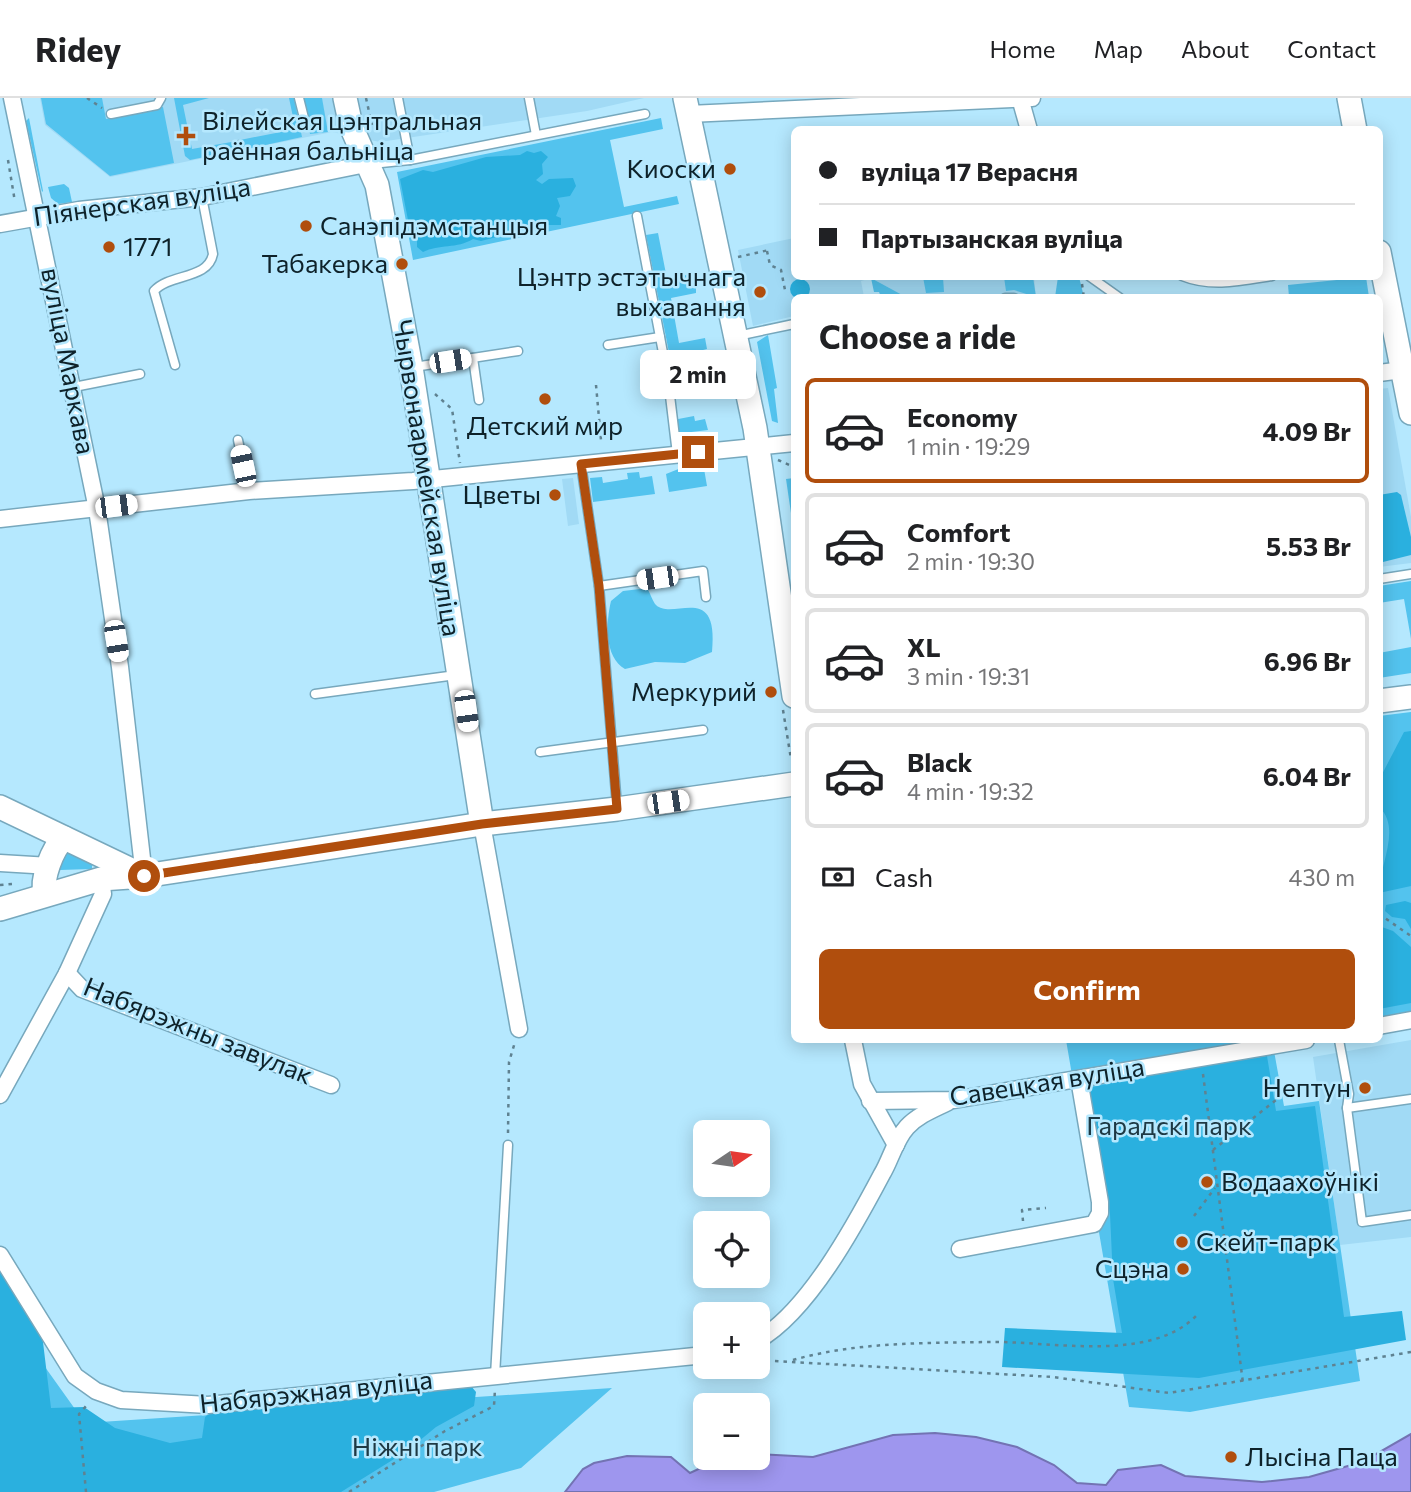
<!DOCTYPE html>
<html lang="en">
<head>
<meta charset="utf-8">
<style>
  :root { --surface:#fff; --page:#f6f6f6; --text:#202124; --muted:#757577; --line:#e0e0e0; --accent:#b04e0d }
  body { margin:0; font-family:Commissioner,sans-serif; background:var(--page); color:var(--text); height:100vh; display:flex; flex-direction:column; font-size:26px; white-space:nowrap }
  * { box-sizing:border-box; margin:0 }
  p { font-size:23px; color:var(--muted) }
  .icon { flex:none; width:38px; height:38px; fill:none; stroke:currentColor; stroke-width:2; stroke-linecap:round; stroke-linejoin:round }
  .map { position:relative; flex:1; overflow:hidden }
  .details { position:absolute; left:791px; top:196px; width:592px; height:749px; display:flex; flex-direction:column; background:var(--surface); border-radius:10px; box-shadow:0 4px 18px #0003 }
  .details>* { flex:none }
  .hud { position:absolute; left:791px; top:28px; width:592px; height:154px; border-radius:10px; box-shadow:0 4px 18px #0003; display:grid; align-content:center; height:154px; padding:0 28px; background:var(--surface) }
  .needle { width:46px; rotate:77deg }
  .controls { position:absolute; left:693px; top:1022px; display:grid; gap:14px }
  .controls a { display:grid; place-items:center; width:77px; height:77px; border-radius:10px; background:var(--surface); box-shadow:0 4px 18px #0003; font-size:35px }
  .end { position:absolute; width:32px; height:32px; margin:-16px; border:9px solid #b04e0d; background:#fff; box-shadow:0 0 0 4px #fff }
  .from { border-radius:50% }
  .bubble { position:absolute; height:49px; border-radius:10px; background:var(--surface); box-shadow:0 4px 18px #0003; font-size:23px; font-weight:700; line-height:49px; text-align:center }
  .car { position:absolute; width:21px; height:42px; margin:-21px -10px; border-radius:9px; box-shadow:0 0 5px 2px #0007; background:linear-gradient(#fff 24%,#345 0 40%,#fff 0 76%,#345 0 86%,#fff 0) }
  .hud b { display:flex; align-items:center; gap:24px; height:66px; font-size:26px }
  .hud b+b { border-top:2px solid var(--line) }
  .hud i { width:18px; height:18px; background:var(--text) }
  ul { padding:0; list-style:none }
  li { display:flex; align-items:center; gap:21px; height:105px; margin:0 14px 10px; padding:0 14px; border:4px solid var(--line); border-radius:10px }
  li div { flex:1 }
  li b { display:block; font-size:26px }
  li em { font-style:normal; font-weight:700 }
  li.active { border-color:var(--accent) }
  li>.icon { width:63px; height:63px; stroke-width:1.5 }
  h2 { padding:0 28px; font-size:32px; line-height:84px }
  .pay { display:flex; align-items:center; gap:18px; height:77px; padding:0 28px; font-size:26px }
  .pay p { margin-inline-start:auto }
  .action { display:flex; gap:14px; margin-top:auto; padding:14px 28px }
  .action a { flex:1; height:80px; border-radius:10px; background:var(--accent); color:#fff; font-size:28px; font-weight:700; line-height:80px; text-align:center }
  header { display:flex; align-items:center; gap:42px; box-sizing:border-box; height:98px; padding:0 35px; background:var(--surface); border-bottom:2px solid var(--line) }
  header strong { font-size:33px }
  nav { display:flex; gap:38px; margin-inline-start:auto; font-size:24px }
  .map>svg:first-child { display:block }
  .built { fill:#a1daf5 }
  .green { fill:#53c3ee }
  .forest { fill:#2ab0df }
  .water { fill:#9e96ee; stroke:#7373b3; stroke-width:2 }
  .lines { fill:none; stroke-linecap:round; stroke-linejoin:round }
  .lane-casing { stroke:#77a8bd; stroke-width:11 }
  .street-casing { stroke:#77a8bd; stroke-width:19 }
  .secondary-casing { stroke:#77a8bd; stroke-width:26 }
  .path { stroke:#5f8291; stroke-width:2.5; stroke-dasharray:3.5 5; stroke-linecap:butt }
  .lane { stroke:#fff; stroke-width:8 }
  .street { stroke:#fff; stroke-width:16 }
  .secondary { stroke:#fff; stroke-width:23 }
  .route { stroke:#b04e0d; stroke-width:9 }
  .poi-dot { fill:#b04e0d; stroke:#b5e8fe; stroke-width:2.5 }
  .labels { text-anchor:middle; stroke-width:5; stroke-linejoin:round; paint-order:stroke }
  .poi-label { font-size:26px; fill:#0e222a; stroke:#b5e8fe; text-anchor:end }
  .street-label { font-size:26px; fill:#0e222a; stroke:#b5e8fe }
  .park-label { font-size:26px; fill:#1e3944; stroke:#b5e8fe }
</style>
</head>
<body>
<header>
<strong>Ridey</strong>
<nav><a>Home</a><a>Map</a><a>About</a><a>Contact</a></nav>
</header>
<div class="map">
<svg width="1411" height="1394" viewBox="0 0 1411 1394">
  <rect width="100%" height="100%" fill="#b5e8fe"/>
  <g class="built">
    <polygon points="40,0 644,0 587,13 380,44 332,34 110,79 45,27"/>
    <polygon points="794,140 794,178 1034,179 1036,199 906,199 871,180 861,183 864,199 794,200 794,218 753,228 738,152"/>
    <polygon points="1388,290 1411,419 1411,465 1379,469 1379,291"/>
    <polygon points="573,380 579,426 568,428 562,381"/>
    <polygon points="1411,942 1411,1139 1340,1147 1313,959"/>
  </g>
  <g class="green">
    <polygon points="41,0 102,0 106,21 163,9 174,65 110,78 46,26"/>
    <polygon points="174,0 209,0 183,7 192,51 237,43 239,52 190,62 185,58"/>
    <polygon points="289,0 294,0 302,39 242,52 240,42 286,33 283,21 293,19"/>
    <polygon points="303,0 322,0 328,34 310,36"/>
    <polygon points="29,20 43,93 42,94 26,23"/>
    <polygon points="661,20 663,31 610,42 624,109 677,98 679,106 413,162 397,74"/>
    <polygon points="64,86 69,90 72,104 58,106 51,100 48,89"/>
    <polygon points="658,135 667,181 696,175 696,195 671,200 679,245 705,240 707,251 699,253 701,261 684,264 686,277 674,280 646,137"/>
    <polygon points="923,179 943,179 944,194 926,195"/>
    <polygon points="1004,179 1033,179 1036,199 1014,192 1006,193"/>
    <polygon points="1058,179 1079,179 1084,199 1055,199"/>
    <polygon points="1366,179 1369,199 1289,199 1288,187"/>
    <polygon points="871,180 906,199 881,199 879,194 874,194"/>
    <polygon points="768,237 777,290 774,291 778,325 772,323 757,244"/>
    <polygon points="694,318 695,323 705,321 708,332 675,336 673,322"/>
    <polygon points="703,365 707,388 669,394 666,376 686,368 687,372 693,371 693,367"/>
    <polygon points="639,374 640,380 652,378 655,396 593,404 590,380 602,379 603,385 628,381 627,375"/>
    <polygon points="794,380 794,422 792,422 786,381"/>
    <polygon points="1411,483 1411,541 1404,501 1379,505 1379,488"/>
    <path d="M640,491L648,492C651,497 653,504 656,507C673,523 719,483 712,554L685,565L655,564L625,571C604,559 606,524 611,503L623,493Z"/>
    <polygon points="1411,549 1411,575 1379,580 1379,555"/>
    <polygon points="1411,614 1411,918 1379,924 1379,618"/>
    <polygon points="68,754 92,763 92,771 60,772 60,763"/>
    <polygon points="1066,942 1272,942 1284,1008 1319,1003 1360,1283 1190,1314 1129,1309"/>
    <polygon points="0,1206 85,1325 612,1290 521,1370 434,1394 0,1394"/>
  </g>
  <g class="forest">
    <path d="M527,53L534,55L541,53L548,59L542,66L543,76L536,82L542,86L549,81L573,80L576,88L570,98L557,100L560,108L556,118L561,120V127H542L481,143L473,141C457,151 439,146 423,154L417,149V139L408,122L400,81L423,72L433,74L486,59L520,57Z"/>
    <circle cx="800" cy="191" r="10"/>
    <polygon points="1397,394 1401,397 1411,439 1411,457 1379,465 1379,397"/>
    <path d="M1411,633V788L1379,795C1379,767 1402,730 1379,709V682L1404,634Z"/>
    <polygon points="1405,803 1411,805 1411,831 1405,821 1392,819 1385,813 1386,807"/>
    <polygon points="1379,828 1393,833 1411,849 1411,905 1379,911"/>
    <polygon points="1267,958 1276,1013 1315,1008 1344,1219 1402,1213 1406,1242 1199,1280 1002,1269 1005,1230 1122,1235 1113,1181 1110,1116 1088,990 1170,973"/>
    <polygon points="0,1168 42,1236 51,1310 84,1309 115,1330 170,1345 202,1340 205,1319 225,1305 471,1288 476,1294 474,1308 436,1329 407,1353 341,1394 0,1394"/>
  </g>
  <polygon class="water" points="935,1335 976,1339 1017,1349 1054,1367 1077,1385 1106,1387 1118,1372 1161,1367 1185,1378 1262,1384 1309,1379 1362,1364 1411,1336 1411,1394 565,1394 583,1371 594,1365 627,1358 671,1359 690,1375 722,1360 758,1360 758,1356 813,1359 893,1337"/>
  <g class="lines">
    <defs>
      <g id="lane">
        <polyline points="299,0 304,20"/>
        <polyline points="398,0 410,62"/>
        <polyline points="529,0 536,37"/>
        <polyline points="111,16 157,7 161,0"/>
        <polyline points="372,66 410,62 645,16"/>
        <polyline points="637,118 668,281 677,356"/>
        <polyline points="1089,178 1120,200"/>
        <path d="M1182,178C1212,190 1241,183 1272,178"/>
        <polyline points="1005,200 1014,200"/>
        <polyline points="737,238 794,226"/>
        <polyline points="608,247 660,239"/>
        <polyline points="473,260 479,302"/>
        <path d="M175,267L154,193C170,175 208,182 213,156L202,99"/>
        <polyline points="414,269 518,253"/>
        <polyline points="74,289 140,276"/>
        <polyline points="238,342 249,393"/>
        <polyline points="581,366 599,488 617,708"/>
        <polyline points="1379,481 1411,476"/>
        <polyline points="599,488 703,473 706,499"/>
        <polyline points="315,596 456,577"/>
        <polyline points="540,654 703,632"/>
        <polyline points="1339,942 1349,996 1347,1010 1362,1124 1411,1117"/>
        <polyline points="1347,1010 1411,1001"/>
        <polyline points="495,1278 508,1047"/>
      </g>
      <g id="street">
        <polyline points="12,0 97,411 120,569 144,778"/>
        <polyline points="1020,0 1029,32"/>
        <polyline points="689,16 1032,0"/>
        <polyline points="0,126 79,112 202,99 366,66"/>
        <polyline points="1379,275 1411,271"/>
        <polyline points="0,421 249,393 413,383 794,345"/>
        <polyline points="482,726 519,931"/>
        <polyline points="0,765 50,768"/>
        <polyline points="67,875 82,891 331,987"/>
        <polyline points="1379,928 1411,922"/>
        <polyline points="853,942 862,986 896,1047"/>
        <polyline points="0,997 67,875 103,796 101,781"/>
        <polyline points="870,1003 954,1002 1306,942"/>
        <polyline points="960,1151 1094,1126 1100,1115 1100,1104 1079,981"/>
        <polyline points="0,1157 75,1278 96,1293 121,1302 208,1307 705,1257"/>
        <path d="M758,1242C808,1214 855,1127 882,1076C891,1061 895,1042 907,1029C918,1017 934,1011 948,1004"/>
      </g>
      <g id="secondary">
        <polyline points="345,0 351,28 377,87 411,269 482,726"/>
        <polyline points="685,0 755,330 794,598"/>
        <polyline points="1349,0 1355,32"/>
        <polyline points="1379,154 1411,315"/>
        <polyline points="1379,603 1411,599"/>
        <polyline points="0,709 144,778"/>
        <path d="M45,796C41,781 52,751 64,740"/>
        <polyline points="0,811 101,781 144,778 482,726 617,711 794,686"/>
      </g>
    </defs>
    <use href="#lane" class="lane-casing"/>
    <use href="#street" class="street-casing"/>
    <use href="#secondary" class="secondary-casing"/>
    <g class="path">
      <polyline points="87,0 102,10"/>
      <polyline points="366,0 372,27"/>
      <polyline points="238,42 242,60"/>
      <polyline points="8,62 15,104"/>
      <polyline points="767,153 770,167 781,172 785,192 782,193"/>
      <polyline points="738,159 769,152"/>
      <polyline points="1082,186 1084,200"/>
      <polyline points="596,287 601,342"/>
      <polyline points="435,296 452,311 460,365"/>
      <polyline points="778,362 794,369"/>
      <polyline points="783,612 791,661"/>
      <polyline points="0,787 13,786"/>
      <polyline points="1379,816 1411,838"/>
      <polyline points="1203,976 1243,1285"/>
      <polyline points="508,1035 509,964 515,944"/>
      <polyline points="1213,1052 1276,1002"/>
      <polyline points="1194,1118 1215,1090"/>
      <polyline points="1023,1123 1022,1112 1046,1110"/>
      <polyline points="758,1262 1053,1279 1169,1295 1411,1254"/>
      <path d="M793,1262C856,1244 924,1245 990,1244C1051,1243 1149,1265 1196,1218"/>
      <polyline points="86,1394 79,1316 87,1307"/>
      <polyline points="349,1394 445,1333 494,1308 495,1291"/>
    </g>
    <use href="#lane" class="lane"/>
    <use href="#street" class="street"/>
    <use href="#secondary" class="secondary"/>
  </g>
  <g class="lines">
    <polyline class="route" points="144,778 482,726 617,711 599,488 581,366 698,354"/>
  </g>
  <g class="poi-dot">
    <path d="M182.5 27.5h7v7h7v7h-7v7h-7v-7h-7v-7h7z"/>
    <circle cx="730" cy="71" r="7"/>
    <circle cx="306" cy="128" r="7"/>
    <circle cx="109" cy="149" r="7"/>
    <circle cx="402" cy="166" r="7"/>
    <circle cx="760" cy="194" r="7"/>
    <circle cx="545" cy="301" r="7"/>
    <circle cx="555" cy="397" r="7"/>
    <circle cx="771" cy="594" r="7"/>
    <circle cx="1365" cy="990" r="7"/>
    <circle cx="1207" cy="1084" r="7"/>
    <circle cx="1182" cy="1144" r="7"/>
    <circle cx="1183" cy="1171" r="7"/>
    <circle cx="1231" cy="1359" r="7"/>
  </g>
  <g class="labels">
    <g class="poi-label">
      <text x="202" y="32" text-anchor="start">Вілейская цэнтральная<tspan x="202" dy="30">раённая бальніца</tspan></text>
      <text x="716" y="80">Киоски</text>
      <text x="320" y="137" text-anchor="start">Санэпідэмстанцыя</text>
      <text x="123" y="158" text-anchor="start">1771</text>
      <text x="388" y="175">Табакерка</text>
      <text x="746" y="188">Цэнтр эстэтычнага<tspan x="746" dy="30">выхавання</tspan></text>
      <text x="545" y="337" text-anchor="middle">Детский мир</text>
      <text x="541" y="406">Цветы</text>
      <text x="757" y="603">Меркурий</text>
      <text x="1351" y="999">Нептун</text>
      <text x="1221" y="1093" text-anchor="start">Водаахоўнікі</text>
      <text x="1196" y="1153" text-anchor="start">Скейт-парк</text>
      <text x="1169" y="1180">Сцэна</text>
      <text x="1245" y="1368" text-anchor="start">Лысіна Паца</text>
    </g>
    <g class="street-label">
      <text transform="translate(142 104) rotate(-8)" y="9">Піянерская вуліца</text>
      <text transform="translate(68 263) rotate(79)" y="9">вуліца Маркава</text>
      <text transform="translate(427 380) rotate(81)" y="9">Чырвонаармейская вуліца</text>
      <text transform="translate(198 933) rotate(22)" y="9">Набярэжны завулак</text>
      <text transform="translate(1047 984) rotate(-9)" y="9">Савецкая вуліца</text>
      <text transform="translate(316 1294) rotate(-6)" y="9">Набярэжная вуліца</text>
    </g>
    <g class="park-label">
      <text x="1169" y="1037">Гарадскі парк</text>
      <text x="417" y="1358">Ніжні парк</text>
    </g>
  </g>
</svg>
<div class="controls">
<a><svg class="needle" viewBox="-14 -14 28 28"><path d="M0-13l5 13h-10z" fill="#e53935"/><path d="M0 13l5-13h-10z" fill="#757577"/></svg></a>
<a><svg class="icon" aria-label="locate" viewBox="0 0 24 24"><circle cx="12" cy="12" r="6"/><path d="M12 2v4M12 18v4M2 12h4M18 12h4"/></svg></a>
<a>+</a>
<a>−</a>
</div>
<i class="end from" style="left:144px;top:778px"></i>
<i class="end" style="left:698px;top:354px"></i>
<div class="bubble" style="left:640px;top:252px;width:116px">2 min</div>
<i class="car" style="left:450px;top:263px;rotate:81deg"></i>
<i class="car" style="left:243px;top:368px;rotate:348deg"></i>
<i class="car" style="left:116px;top:408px;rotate:83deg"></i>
<i class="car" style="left:657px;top:480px;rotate:262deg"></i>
<i class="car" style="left:116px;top:543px;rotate:171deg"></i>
<i class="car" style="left:466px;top:613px;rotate:172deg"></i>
<i class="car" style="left:668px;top:704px;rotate:82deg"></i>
<div class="hud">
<b><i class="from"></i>вуліца 17 Верасня</b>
<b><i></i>Партызанская вуліца</b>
</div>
<section class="details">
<h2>Choose a ride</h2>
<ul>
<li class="active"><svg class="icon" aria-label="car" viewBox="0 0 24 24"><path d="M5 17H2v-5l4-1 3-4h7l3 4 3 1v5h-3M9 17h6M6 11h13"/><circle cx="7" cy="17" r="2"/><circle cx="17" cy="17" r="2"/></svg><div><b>Economy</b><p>1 min · 19:29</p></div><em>4.09 Br</em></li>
<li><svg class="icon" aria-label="car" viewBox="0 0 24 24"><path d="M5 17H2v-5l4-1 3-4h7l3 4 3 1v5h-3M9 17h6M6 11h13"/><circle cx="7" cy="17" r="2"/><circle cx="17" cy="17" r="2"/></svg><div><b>Comfort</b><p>2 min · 19:30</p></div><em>5.53 Br</em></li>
<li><svg class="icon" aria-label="car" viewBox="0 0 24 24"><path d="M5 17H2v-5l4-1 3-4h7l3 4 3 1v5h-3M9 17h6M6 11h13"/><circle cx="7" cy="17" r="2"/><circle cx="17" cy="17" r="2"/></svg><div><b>XL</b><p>3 min · 19:31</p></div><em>6.96 Br</em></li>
<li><svg class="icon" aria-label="car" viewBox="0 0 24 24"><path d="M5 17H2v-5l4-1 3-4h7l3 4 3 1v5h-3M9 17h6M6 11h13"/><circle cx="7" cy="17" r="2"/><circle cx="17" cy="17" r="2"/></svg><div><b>Black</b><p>4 min · 19:32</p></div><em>6.04 Br</em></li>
</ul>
<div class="pay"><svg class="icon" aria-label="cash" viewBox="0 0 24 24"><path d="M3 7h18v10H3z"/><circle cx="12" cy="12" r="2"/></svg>Cash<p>430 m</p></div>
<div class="action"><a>Confirm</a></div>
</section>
</div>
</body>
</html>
